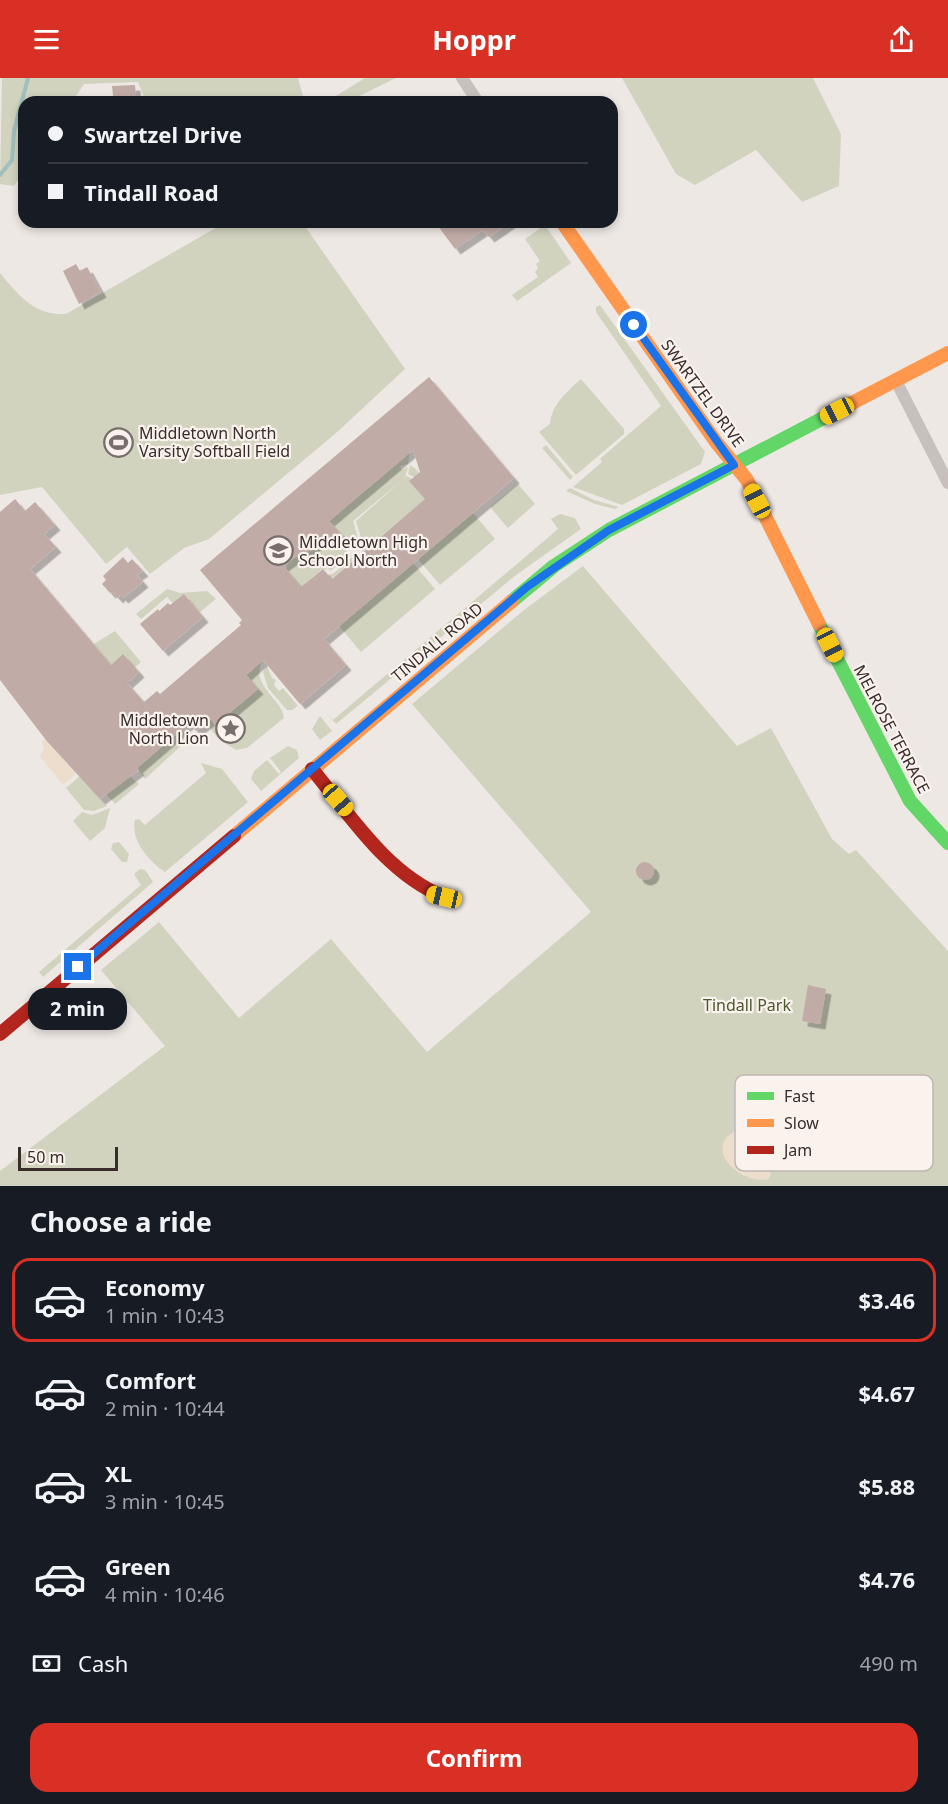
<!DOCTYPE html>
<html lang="en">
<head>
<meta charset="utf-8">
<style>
  :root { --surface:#171b24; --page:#242831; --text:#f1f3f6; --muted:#9ea1a6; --line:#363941; --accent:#d93025 }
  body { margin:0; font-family:"Noto Sans",sans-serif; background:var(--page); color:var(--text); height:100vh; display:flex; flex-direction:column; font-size:22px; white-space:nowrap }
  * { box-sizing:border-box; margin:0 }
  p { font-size:20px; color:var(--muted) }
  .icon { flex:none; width:33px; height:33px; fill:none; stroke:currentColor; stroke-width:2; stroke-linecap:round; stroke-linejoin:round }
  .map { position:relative; height:1108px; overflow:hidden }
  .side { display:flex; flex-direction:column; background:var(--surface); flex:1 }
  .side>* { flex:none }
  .top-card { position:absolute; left:18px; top:18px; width:600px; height:132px; border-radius:18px; box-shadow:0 3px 9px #0003; display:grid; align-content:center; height:132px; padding:0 30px; background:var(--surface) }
  .scale { position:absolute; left:18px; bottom:15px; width:100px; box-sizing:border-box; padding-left:6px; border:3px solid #382d2a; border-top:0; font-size:16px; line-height:21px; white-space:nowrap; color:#382d2a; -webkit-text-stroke:4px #faf2ec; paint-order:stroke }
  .end { position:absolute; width:27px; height:27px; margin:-14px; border:8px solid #1a73e8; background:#fff; box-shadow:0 0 0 3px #fff }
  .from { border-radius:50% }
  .bubble { position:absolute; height:42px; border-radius:18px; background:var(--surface); box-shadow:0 3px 9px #0003; font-size:20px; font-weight:700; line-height:42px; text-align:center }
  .car { position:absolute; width:18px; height:36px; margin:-18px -9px; border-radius:8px; box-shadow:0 0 4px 2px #0007; background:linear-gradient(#f5c518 24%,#345 0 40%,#f5c518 0 76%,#345 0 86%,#f5c518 0) }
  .top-card b { display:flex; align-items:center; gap:21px; height:57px; font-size:22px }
  .top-card b+b { border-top:2px solid var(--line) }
  .top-card i { width:15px; height:15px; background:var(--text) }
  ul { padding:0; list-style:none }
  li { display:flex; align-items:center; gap:18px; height:84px; margin:0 12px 9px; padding:0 18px; border:3px solid transparent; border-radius:18px }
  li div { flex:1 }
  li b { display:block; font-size:22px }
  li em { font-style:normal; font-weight:700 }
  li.selected { border-color:var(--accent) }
  li>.icon { width:54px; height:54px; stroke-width:1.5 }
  h2 { padding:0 30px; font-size:27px; line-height:72px }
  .pay { display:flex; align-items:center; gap:15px; height:66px; padding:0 30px; font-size:22px }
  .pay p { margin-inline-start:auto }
  .primary-button { display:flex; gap:12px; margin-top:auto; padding:12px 30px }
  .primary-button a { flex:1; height:69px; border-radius:18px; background:var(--accent); color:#fff; font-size:24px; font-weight:700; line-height:69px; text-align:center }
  header { display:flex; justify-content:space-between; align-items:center; height:78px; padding:0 30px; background:var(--accent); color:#fff; font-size:27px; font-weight:700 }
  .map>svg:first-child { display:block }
  .green { fill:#d1d3bf }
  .sand { fill:#edddcc }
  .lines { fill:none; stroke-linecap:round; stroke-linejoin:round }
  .stream { stroke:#a1bfbc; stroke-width:4 }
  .building { fill:#c1aba6; fill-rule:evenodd; filter:url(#shadow) }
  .street { stroke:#c7c0bd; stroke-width:12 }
  .fast { stroke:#63d668; stroke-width:14 }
  .slow { stroke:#ff974d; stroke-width:14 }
  .jam { stroke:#b3261e; stroke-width:14 }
  .route { stroke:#1a73e8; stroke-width:8 }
  .labels { text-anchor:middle; stroke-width:4.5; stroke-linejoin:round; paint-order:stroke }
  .street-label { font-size:16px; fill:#382d2a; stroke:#faf2ec }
  .poi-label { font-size:16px; fill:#382d2a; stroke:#faf2ec; text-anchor:start }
  .park-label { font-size:16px; fill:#4c562f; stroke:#faf2ec }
  .key { fill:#faf2ec; stroke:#c0b7b2; stroke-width:1.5 }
  .key-label { font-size:16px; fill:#382d2a }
</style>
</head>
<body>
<header><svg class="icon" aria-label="menu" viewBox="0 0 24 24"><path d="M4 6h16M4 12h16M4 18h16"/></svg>Hoppr<svg class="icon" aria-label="share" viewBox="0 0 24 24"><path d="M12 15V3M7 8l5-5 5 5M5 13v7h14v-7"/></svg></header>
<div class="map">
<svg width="948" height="1108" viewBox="0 0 948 1108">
  <defs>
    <filter id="shadow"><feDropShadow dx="5.5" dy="5.5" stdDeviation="0" flood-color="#0004"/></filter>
  </defs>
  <rect width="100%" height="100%" fill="#eee8e4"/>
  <g class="green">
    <polygon points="2,0 298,0 303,18 331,21 365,0 396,0 347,24 146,24 138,4 84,6 72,24 24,24 24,94 14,108 0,106"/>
    <polygon points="622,0 813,0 841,56 839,108 802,124 756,72 695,107 676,96"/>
    <path d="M226,144H302L405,291L335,356L209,461L184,470L150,496L127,469L106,486L42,409L0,417V195C18,217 35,238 66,236Z"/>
    <polygon points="545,147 571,185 517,223 512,217 538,199 535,194 538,190 536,186 540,183 525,161"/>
    <polygon points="600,227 705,374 701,386 622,427 573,409 602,384 600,381 661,328 596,234 596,229"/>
    <path d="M581,301L624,351V356L576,397L539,354L550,346C551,328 567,313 581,301Z"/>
    <polygon points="546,367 573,399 570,402 542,370"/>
    <polygon points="410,374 408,386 400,388 402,392 408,389 405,400 353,443 360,468 356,472 329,443"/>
    <polygon points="410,387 416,391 433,415 360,476 364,470 356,443 407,398 412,401 410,403 424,420 414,399 408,396"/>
    <polygon points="518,406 535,426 508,450 490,429"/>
    <polygon points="570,410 594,422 619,429 615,431 595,426 566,413"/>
    <polygon points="473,435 495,461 440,507 418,481"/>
    <polygon points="560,436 575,440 581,451 516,497 336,646 325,634 333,642 558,451 551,441"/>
    <polygon points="323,448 351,478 330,493 312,471 327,492 322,491 306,505 334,495 352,479 355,481 309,520 286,491 289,483"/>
    <polygon points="413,485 435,511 361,574 339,548"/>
    <polygon points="583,488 737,668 771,650 832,761 849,776 856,772 948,873 948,1108 0,1108 0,1093 165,968 101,892 159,844 239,940 331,861 427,974 591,834 412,626 524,532"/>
    <polygon points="167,511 180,515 207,513 216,521 200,534 184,516 173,525 167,519 141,541 136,536"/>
    <polygon points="115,553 141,584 123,600 94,566"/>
    <path d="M262,583C250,608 282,620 284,640L247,670L236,672L220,662L225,658L228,661L237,654L229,644L219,651L222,655L217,659L199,637L203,633L216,646L257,611L246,597Z"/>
    <polygon points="267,588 272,600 276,602 274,607 279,613 283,610 298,628 292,632 287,632 268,610 263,594"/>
    <polygon points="320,638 332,653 320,662 312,651"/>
    <polygon points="181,652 186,656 195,655 145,701 137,690"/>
    <polygon points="288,668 297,672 299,680 261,713 251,701 254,693 267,682 279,696 281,694 270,680"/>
    <path d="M201,685L222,691L248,724L165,794C149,784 130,761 135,742L139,741L145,747L206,695Z"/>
    <polygon points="81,697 107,728 94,733 84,732 66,710"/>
    <polygon points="128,697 139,706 115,726 106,716"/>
    <polygon points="110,730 105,750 90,763 73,743 82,734 92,737"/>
    <polygon points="119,764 129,776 127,784 122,784 111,771 113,765"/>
    <polygon points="140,791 145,792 153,804 43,899 39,894 141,807 134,796"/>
  </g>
  <g class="sand">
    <polygon points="47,661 76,696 63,707 40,678 44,670 42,663"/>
    <path d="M735,1053L771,1096L769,1101C741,1108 702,1071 735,1053Z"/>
  </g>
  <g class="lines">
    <polyline class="stream" points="0,97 12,82 14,53 28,0"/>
  </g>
  <g class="building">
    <polygon points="135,7 136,18 113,18 112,8"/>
    <polygon points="435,144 511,144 489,159 483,152 455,171"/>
    <polygon points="76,186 80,193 87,189 101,214 79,226 63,193"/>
    <path d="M429,299L514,400L324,561L346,587L300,626L263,582L246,597L258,611L215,647L211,641L196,653L189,645L137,690L139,692L100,721L46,662L0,602V434L15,421L25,433L35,424L55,447L44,456L56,469L30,491L111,587L123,576L139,594L127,605L144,624L157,613L160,616L241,547L239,545L242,542L200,492ZM413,372L420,394L409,403L425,421L332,501L323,491L301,509L283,488L304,473L306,475L325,459L333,467L343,458L329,443Z"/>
    <polygon points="123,479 128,485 132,481 143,493 137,497 143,504 123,520 120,517 118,520 112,514 110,515 102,506 106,502 103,498"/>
    <polygon points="184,516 203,539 163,573 140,546 158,531 159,533 168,525 170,527"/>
    <circle cx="645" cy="793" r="9"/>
    <polygon points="808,907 826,911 820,946 802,943"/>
  </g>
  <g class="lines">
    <g class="street">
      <polyline points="462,0 478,24"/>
      <polyline points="896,303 948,405"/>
    </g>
    <g class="fast">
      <polyline points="512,523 554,488 609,452 852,325"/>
      <polyline points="819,546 910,723 948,765"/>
    </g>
    <g class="slow">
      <polyline points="562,144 716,364 747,402 819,546"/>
      <polyline points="852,325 948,275"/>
      <polyline points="234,758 512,523"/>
    </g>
    <g class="jam">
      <path d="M312,691C350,737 386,795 444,819"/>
      <polyline points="0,956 234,758"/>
    </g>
  </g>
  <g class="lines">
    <polyline class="route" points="78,889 527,509 609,452 734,387 634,247"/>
  </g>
  <defs>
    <symbol id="stadium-ring" viewBox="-11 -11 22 22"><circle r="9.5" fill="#faf2ec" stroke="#786e6b" stroke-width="1.5"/><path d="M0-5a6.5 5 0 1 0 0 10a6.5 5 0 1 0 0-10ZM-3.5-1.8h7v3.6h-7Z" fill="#786e6b"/></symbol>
    <symbol id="school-ring" viewBox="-11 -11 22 22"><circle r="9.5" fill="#faf2ec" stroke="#786e6b" stroke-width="1.5"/><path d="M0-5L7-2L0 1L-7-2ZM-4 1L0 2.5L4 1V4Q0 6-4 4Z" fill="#786e6b"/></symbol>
    <symbol id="sight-ring" viewBox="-11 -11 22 22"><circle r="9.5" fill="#faf2ec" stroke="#786e6b" stroke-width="1.5"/><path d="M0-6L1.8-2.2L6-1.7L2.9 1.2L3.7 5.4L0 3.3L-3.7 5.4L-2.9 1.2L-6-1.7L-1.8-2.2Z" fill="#786e6b"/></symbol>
  </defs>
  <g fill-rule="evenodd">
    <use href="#stadium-ring" x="102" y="348" width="33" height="33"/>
    <use href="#school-ring" x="262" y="456" width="33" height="33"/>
    <use href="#sight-ring" x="214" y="634" width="33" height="33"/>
  </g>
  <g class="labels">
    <g class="street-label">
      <text transform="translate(703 315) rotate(54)" y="6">SWARTZEL DRIVE</text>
      <text transform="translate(437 564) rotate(-40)" y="6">TINDALL ROAD</text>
      <text transform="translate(892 651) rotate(62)" y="6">MELROSE TERRACE</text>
    </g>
    <g class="poi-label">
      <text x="139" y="361">Middletown North<tspan x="139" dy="18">Varsity Softball Field</tspan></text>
      <text x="299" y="470">Middletown High<tspan x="299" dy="18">School North</tspan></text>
      <text x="209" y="648" text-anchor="end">Middletown<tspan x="209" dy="18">North Lion</tspan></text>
    </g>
    <g class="park-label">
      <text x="747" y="933">Tindall Park</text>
    </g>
  </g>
  <rect x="735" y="997" width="198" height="96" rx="9" class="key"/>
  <rect x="747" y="1014" width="27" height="8" fill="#63d668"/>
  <rect x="747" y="1041" width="27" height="8" fill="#ff974d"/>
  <rect x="747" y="1068" width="27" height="8" fill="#b3261e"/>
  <g class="key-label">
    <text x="784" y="1024">Fast</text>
    <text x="784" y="1051">Slow</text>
    <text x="784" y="1078">Jam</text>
  </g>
</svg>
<div class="scale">50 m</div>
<i class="end from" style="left:634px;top:247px"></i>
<i class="end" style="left:78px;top:889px"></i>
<div class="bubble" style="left:28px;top:910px;width:99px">2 min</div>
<i class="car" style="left:837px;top:333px;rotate:243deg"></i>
<i class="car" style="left:757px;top:423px;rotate:333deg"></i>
<i class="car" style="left:830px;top:567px;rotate:153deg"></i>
<i class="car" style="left:338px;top:722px;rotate:139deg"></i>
<i class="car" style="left:444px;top:819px;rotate:283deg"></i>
<div class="top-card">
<b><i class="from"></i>Swartzel Drive</b>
<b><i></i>Tindall Road</b>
</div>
</div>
<section class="side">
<h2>Choose a ride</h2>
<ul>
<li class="selected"><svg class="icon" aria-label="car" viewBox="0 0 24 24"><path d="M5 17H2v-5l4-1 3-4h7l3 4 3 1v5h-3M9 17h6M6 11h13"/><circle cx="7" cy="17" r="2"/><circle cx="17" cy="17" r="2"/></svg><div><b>Economy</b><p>1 min · 10:43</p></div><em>$3.46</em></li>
<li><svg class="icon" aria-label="car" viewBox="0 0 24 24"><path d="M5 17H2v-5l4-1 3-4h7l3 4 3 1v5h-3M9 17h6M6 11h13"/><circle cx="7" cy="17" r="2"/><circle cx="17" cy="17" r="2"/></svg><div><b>Comfort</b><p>2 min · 10:44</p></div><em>$4.67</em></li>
<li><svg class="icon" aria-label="car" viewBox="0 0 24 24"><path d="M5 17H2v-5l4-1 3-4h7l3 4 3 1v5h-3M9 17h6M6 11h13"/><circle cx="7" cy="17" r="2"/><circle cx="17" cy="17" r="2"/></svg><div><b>XL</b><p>3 min · 10:45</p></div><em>$5.88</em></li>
<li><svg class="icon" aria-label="car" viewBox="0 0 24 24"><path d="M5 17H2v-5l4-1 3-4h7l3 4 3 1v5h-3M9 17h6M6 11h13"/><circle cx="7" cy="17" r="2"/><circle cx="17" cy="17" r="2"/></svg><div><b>Green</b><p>4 min · 10:46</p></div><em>$4.76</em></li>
</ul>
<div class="pay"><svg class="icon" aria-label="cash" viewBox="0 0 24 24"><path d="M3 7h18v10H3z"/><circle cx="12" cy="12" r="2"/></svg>Cash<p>490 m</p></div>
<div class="primary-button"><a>Confirm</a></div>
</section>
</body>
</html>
